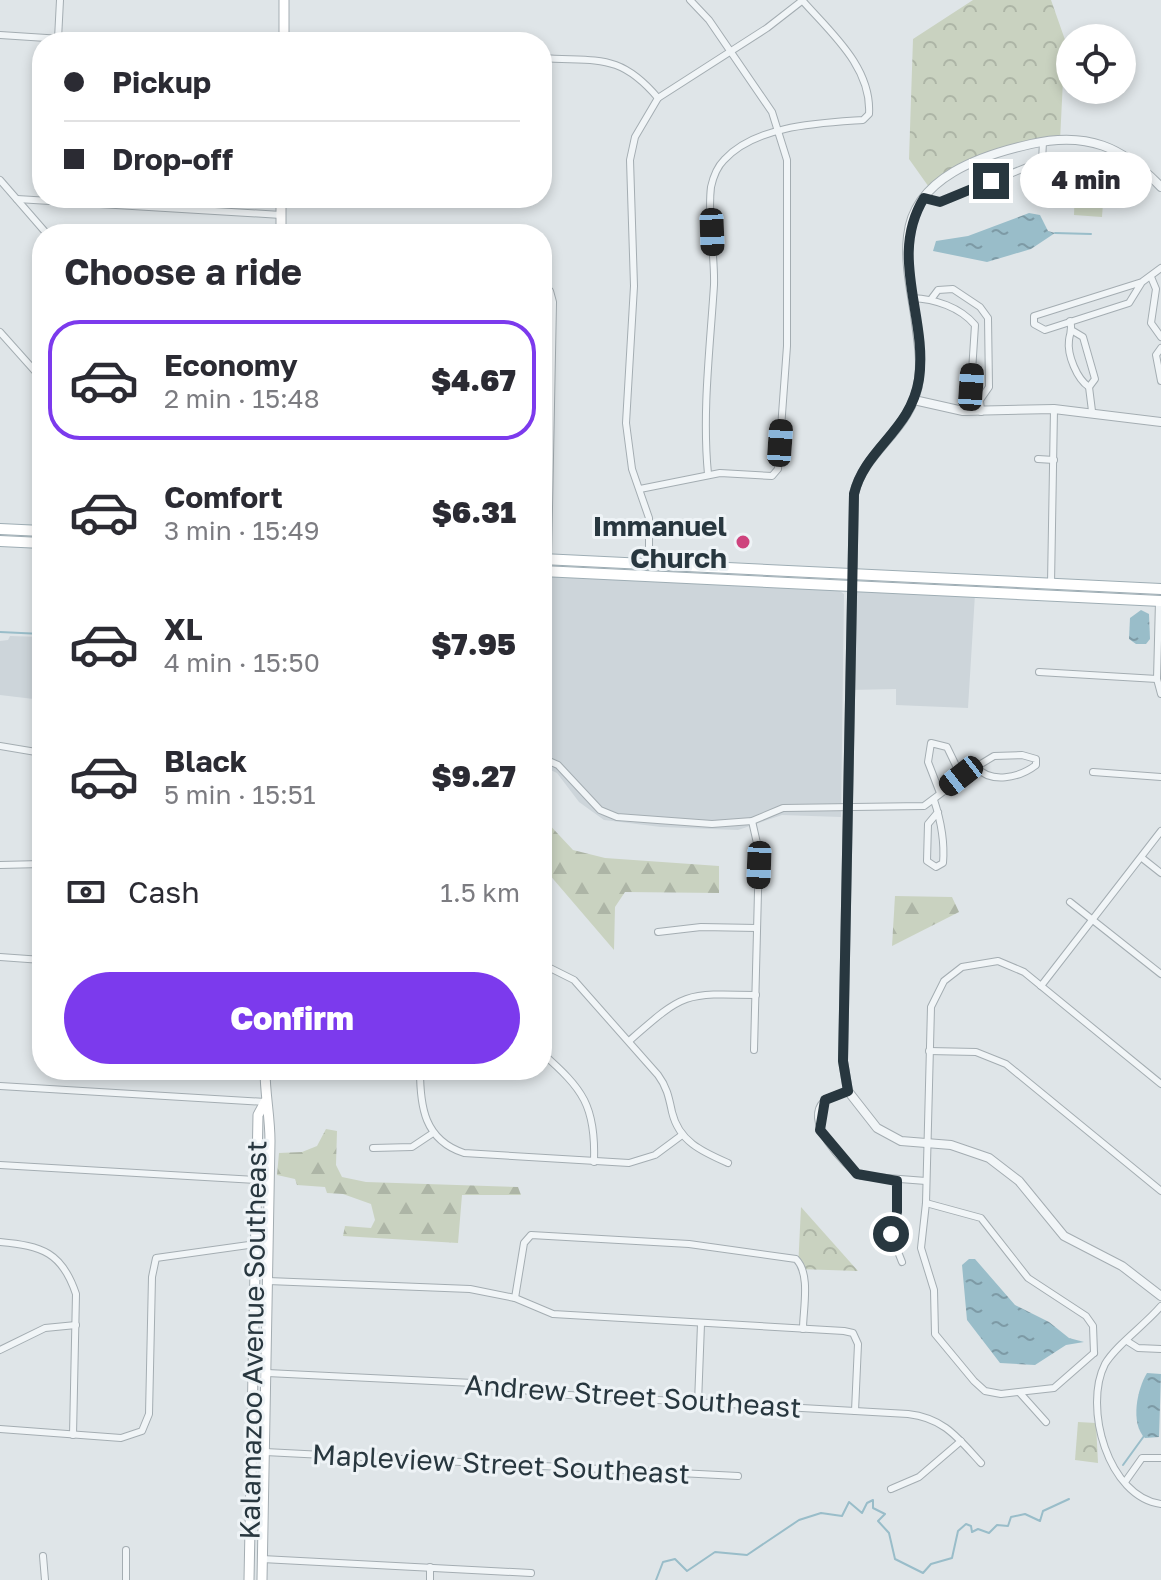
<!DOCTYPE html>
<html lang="en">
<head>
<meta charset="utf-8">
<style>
  :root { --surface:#fff; --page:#f2f2f3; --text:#2b2b33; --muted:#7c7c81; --line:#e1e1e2; --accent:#7c3aed }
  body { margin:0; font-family:"Golos Text",sans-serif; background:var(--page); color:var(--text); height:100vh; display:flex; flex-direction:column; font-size:30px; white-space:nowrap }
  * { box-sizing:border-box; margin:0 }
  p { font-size:26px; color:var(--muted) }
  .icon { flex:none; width:44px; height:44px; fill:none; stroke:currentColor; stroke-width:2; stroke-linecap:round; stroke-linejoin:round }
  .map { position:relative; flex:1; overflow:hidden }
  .panel { position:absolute; left:32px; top:224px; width:520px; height:856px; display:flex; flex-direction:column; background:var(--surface); border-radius:32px; box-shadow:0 4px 12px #0003 }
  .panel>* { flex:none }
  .guide { position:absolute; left:32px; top:32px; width:520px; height:176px; border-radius:32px; box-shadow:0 4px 12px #0003; display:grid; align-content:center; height:176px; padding:0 32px; background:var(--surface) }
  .buttons { position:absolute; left:1056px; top:24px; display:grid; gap:16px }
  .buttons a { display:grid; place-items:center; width:80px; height:80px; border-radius:50%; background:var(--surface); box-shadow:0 4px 12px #0003; font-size:40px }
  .end { position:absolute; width:36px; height:36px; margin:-18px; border:10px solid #28373f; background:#fff; box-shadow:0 0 0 4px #fff }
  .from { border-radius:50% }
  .bubble { position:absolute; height:56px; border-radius:28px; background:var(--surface); box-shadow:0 4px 12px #0003; font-size:26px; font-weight:800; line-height:56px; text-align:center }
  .car { position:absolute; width:24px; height:48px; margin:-24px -12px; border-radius:10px; box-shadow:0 0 6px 2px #0007; background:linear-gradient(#222 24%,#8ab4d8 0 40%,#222 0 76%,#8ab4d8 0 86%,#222 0) }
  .guide b { display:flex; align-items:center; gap:28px; height:76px; font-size:30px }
  .guide b+b { border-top:2px solid var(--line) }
  .guide i { width:20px; height:20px; background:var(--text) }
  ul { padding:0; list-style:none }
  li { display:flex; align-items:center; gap:24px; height:120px; margin:0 16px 12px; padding:0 16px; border:4px solid transparent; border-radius:32px }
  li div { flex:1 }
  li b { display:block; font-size:30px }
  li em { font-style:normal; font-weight:800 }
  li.current { border-color:var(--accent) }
  li>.icon { width:72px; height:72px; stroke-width:1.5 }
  h2 { padding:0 32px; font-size:36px; line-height:96px }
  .pay { display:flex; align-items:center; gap:20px; height:88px; padding:0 32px; font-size:30px }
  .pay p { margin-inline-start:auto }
  .action { display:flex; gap:16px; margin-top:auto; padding:16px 32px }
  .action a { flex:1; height:92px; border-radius:48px; background:var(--accent); color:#fff; font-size:32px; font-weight:800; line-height:92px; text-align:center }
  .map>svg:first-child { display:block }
  .built { fill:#cdd5da }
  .forest { fill:url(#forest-firs) }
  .park { fill:url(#park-crowns) }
  .pitch { fill:#c9d2c0 }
  .water { fill:url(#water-ripples) }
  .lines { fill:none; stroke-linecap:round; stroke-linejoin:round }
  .stream { stroke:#99bdc9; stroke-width:2 }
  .minor-casing { stroke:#a4adb2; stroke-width:8 }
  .tertiary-casing { stroke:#a4adb2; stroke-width:10 }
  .secondary-casing { stroke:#a4adb2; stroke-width:11 }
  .primary-casing { stroke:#9eadb4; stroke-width:12 }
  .minor { stroke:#f1f5f7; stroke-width:6 }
  .tertiary { stroke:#f1f5f7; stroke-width:8 }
  .secondary { stroke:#fff; stroke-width:9 }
  .primary { stroke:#fff; stroke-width:10 }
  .route { stroke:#28373f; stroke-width:10 }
  .poi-dot { fill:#ce437d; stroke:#eef3f6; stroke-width:3 }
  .labels { text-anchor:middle; stroke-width:6; stroke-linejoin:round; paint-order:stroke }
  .poi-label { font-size:28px; font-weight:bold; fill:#28373f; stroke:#eef3f6; text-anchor:end }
  .street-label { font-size:28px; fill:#28373f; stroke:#eef3f6 }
</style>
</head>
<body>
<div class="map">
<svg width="1161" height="1580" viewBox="0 0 1161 1580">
  <defs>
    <pattern id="forest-firs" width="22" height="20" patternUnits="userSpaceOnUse" patternTransform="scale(2)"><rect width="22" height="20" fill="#c9d2c0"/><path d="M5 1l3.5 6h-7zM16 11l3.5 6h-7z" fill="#adb5a6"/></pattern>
    <pattern id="park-crowns" width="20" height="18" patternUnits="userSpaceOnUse" patternTransform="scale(2)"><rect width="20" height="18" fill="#c9d2c0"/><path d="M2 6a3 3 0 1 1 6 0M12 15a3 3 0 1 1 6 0" fill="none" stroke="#adb5a6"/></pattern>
    <pattern id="water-ripples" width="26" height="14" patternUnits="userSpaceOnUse" patternTransform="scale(2)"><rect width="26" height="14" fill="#99bdc9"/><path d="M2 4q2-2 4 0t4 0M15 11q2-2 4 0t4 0" fill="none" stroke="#7d9aa5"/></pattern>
  </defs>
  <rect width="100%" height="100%" fill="#dfe5e8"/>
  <g class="built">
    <polygon points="542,573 834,587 844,594 841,817 782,815 738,830 661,827 604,820 579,802 557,773 542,766"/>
    <polygon points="859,589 975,594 968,708 896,705 896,689 851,690 854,594"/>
    <polygon points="10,636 42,637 42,700 0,695 0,641 8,640"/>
  </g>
  <g class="forest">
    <polygon points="544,819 573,850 605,858 719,866 719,893 625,892 615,907 614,950 542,866"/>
    <polygon points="895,896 952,897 959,912 892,946"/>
    <polygon points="326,1129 337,1131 336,1165 342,1177 366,1182 518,1187 521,1195 462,1195 458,1243 343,1236 345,1226 371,1228 375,1220 371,1204 343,1194 327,1193 325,1187 297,1185 295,1179 277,1175 279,1153 302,1152 317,1146"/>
  </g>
  <g class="park">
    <polygon points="973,0 1051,0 1070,54 1070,70 1063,80 1060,141 1043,142 968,164 931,190 909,159 913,39"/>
    <polygon points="801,1207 858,1271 798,1269"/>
    <polygon points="1078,1422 1096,1423 1098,1463 1075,1460"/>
  </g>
  <polygon class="pitch" points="1075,186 1104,188 1102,217 1074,215"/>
  <g class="water">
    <polygon points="1029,213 1040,215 1048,231 1055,233 1031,249 987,262 933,251 936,241 968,236"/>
    <polygon points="1141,610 1149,614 1150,639 1146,644 1136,644 1129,639 1130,618"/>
    <polygon points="969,1259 975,1259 1015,1305 1049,1322 1069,1338 1084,1342 1066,1345 1035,1365 1000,1363 967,1320 962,1265"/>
    <path d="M1147,1373L1161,1374L1159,1437L1145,1438C1130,1424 1137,1389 1147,1373Z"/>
  </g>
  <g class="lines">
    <g class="stream">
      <polyline points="1055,233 1091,234"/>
      <polyline points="0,632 42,634"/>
      <polyline points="1123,1465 1144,1436"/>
      <polyline points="656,1580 663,1562 675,1559 687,1571 715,1552 747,1555 799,1520 821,1513 842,1516 849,1502 862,1513 867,1503 873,1500 873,1508 885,1514 878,1521 889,1533 895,1559 923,1573 931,1564 952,1558 958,1531 966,1524 971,1526 972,1532 978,1529 989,1533 997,1525 1008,1526 1011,1517 1025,1514 1040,1521 1043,1511 1069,1499"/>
    </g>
    <defs>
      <g id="minor">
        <polyline points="0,35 108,42"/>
        <polyline points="58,39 60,0"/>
        <path d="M542,58C597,62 619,52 658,98"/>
        <polyline points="0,180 47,234"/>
        <polyline points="924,198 940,202 1042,161 1043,142"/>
        <polyline points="17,199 281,215"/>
        <polyline points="1151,277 1156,289 1151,323 1161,337"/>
        <polyline points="1142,282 1129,303 1045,330 1034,324 1034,316 1142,282 1161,268"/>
        <polyline points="542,289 550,291 553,302 548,559"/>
        <path d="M912,298C935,299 960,307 975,325L971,387L980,400"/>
        <polyline points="932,298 938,290 953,289 980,307 988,318 989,387 980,400 981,412"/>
        <path d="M1070,321C1073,330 1070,332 1069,340C1067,355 1077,379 1089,387L1092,411"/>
        <polyline points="1073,331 1083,337 1095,379 1089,387"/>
        <polyline points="0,332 42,379"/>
        <polyline points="1161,348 1156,355 1161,381"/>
        <polyline points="1038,459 1054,460"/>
        <path d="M708,474C702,412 710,348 714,285C715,253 707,219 711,187C713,178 717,167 724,160C756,125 820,123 863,120L869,114C872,67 830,32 802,0"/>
        <polyline points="640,489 720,473 772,476 778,469 787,346 787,160 772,112 709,20 690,0"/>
        <polyline points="649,564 649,518 632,469 626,423 634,286 630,160 635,137 658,98 767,28 803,0"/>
        <polyline points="1051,584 1054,409"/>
        <polyline points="1159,601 1157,679 1161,694"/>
        <polyline points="1039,672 1157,679"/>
        <polyline points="0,746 42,753"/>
        <path d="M1022,755L1036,759V765C1019,778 991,784 976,767L994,756Z"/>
        <polyline points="542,758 558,765 600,810 617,817 712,824 752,821 783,808 924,806 976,767"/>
        <polyline points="1093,772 1161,777"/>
        <polyline points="940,793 928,762 931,743 947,747 961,776"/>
        <path d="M934,800C941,821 945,840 943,863L936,867L927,861L928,824L938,812"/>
        <polyline points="752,821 759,852 754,1050"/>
        <polyline points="1142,858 1161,873"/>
        <polyline points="0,865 42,864"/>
        <polyline points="1070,902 1161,974"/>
        <polyline points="658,932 701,927 757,928"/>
        <polyline points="0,957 42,960"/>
        <path d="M542,964L574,980L658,1075C667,1087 669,1098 672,1112C679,1142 703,1152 728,1163"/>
        <polyline points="1041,986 1161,831"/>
        <path d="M629,1041C684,993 683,993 756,995"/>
        <polyline points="929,1051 976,1052 1006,1064 1161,1191"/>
        <path d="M542,1053C583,1089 596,1106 594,1162"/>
        <path d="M420,1070C420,1106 424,1140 464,1153L629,1163L655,1155L682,1135"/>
        <polyline points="495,1073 496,1070"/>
        <polyline points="0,1086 265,1102"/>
        <path d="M848,1091C842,1094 829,1096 824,1101C803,1122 844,1165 861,1176L926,1181"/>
        <polyline points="373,1148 412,1147 433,1133"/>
        <polyline points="0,1165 256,1180"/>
        <polyline points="897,1181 897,1212 891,1234 902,1262"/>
        <polyline points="926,1203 981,1218 1028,1278 1086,1316 1093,1326 1094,1353"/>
        <path d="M0,1242C42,1246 62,1252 76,1294L73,1435"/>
        <polyline points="268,1281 470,1289 515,1298 553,1314 844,1331 853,1333 858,1344 855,1411"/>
        <path d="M515,1298L524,1243L531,1235L689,1244L796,1259C811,1274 803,1309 803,1329"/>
        <path d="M1161,1306C1145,1325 1116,1345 1105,1364C1083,1407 1108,1497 1161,1504"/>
        <polyline points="1127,1341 1138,1348 1161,1349"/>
        <polyline points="0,1350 45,1328 76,1325"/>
        <polyline points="1094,1353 1054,1388 1001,1394 985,1391 974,1381 935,1334 934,1290 921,1248 926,1203 931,1007 944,981 962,967 998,961 1024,972 1161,1084"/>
        <path d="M267,1373L473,1383L551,1394L908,1414C944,1418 958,1438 981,1463"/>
        <polyline points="1020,1393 1046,1422"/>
        <polyline points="698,1403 701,1324"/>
        <polyline points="0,1429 121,1438 142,1431 149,1414 152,1277 156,1258 256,1244"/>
        <polyline points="265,1452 738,1476"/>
        <polyline points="1125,1482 1142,1458 1161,1458"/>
        <polyline points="891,1489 919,1477 961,1441"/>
        <polyline points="126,1550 126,1580"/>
        <polyline points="43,1556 45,1580"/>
        <polyline points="262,1559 531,1573"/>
        <polyline points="430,1580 430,1567"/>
      </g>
      <g id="tertiary">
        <path d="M1161,187C1123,147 1087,131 1031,144C982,155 914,177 908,236C905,262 911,289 915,315C918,341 924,367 916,393C904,434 863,454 854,494L843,1061L848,1091L877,1128L901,1141L951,1145L989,1158L1019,1181L1064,1236L1122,1266L1161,1296"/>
        <polyline points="914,400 963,411 1054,409 1161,422"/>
      </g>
      <g id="secondary">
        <polyline points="284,42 284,0"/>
        <polyline points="281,234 281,198"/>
        <polyline points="249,1580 258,1115 265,1102"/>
        <path d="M262,1580L270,1141C270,1116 265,1095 265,1070"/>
      </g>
      <g id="primary">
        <polyline points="0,529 42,531"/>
        <polyline points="0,541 42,543"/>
        <polyline points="542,559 1161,589"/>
        <polyline points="542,571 1161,601"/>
      </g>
    </defs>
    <use href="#minor" class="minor-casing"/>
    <use href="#tertiary" class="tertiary-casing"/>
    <use href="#secondary" class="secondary-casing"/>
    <use href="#primary" class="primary-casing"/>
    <use href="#minor" class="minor"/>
    <use href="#tertiary" class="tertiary"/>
    <use href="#secondary" class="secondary"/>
    <use href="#primary" class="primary"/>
  </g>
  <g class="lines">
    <path class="route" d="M891,1234L897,1212V1181L857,1174L820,1130L825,1100L848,1091L843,1061L854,494C865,448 911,431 919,379C928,317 888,257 924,198L940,202L991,181"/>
  </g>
  <circle class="poi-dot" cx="743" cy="542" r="8"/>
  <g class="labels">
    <g class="poi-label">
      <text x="727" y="536">Immanuel<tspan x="727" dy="32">Church</tspan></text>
    </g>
    <g class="street-label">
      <text transform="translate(253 1340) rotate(-89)" y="10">Kalamazoo Avenue Southeast</text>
      <text transform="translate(633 1396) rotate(4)" y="10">Andrew Street Southeast</text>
      <text transform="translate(501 1464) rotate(3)" y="10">Mapleview Street Southeast</text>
    </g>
  </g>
</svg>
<div class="buttons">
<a><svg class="icon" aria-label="locate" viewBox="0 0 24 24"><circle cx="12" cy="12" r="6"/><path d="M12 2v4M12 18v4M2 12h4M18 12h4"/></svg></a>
</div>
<i class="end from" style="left:891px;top:1234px"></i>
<i class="end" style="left:991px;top:181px"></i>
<div class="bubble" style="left:1020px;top:152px;width:132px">4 min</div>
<i class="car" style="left:712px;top:232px;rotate:178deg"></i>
<i class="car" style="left:971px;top:387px;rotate:4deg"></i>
<i class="car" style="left:780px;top:443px;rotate:4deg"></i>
<i class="car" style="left:961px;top:776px;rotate:232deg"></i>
<i class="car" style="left:759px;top:865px;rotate:182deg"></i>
<div class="guide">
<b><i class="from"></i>Pickup</b>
<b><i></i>Drop-off</b>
</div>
<section class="panel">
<h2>Choose a ride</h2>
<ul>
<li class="current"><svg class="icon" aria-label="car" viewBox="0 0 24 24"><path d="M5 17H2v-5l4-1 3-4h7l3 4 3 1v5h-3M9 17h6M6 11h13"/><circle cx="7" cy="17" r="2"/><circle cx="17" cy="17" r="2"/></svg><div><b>Economy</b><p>2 min · 15:48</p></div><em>$4.67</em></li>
<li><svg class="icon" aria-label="car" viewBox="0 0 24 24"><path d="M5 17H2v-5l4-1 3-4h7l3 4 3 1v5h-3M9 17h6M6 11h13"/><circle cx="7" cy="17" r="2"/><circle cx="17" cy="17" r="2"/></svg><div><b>Comfort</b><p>3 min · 15:49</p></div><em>$6.31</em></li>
<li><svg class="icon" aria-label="car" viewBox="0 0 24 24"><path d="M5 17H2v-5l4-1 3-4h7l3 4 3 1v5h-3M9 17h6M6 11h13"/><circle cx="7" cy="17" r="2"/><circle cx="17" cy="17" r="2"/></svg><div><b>XL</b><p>4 min · 15:50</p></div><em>$7.95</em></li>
<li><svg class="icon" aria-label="car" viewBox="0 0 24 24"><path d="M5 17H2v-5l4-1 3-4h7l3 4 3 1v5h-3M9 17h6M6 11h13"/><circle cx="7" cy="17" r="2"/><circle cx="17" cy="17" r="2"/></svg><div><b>Black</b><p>5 min · 15:51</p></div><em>$9.27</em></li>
</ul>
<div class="pay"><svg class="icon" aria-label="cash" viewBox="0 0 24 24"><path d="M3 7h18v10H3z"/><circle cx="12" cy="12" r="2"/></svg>Cash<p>1.5 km</p></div>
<div class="action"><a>Confirm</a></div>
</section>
</div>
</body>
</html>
